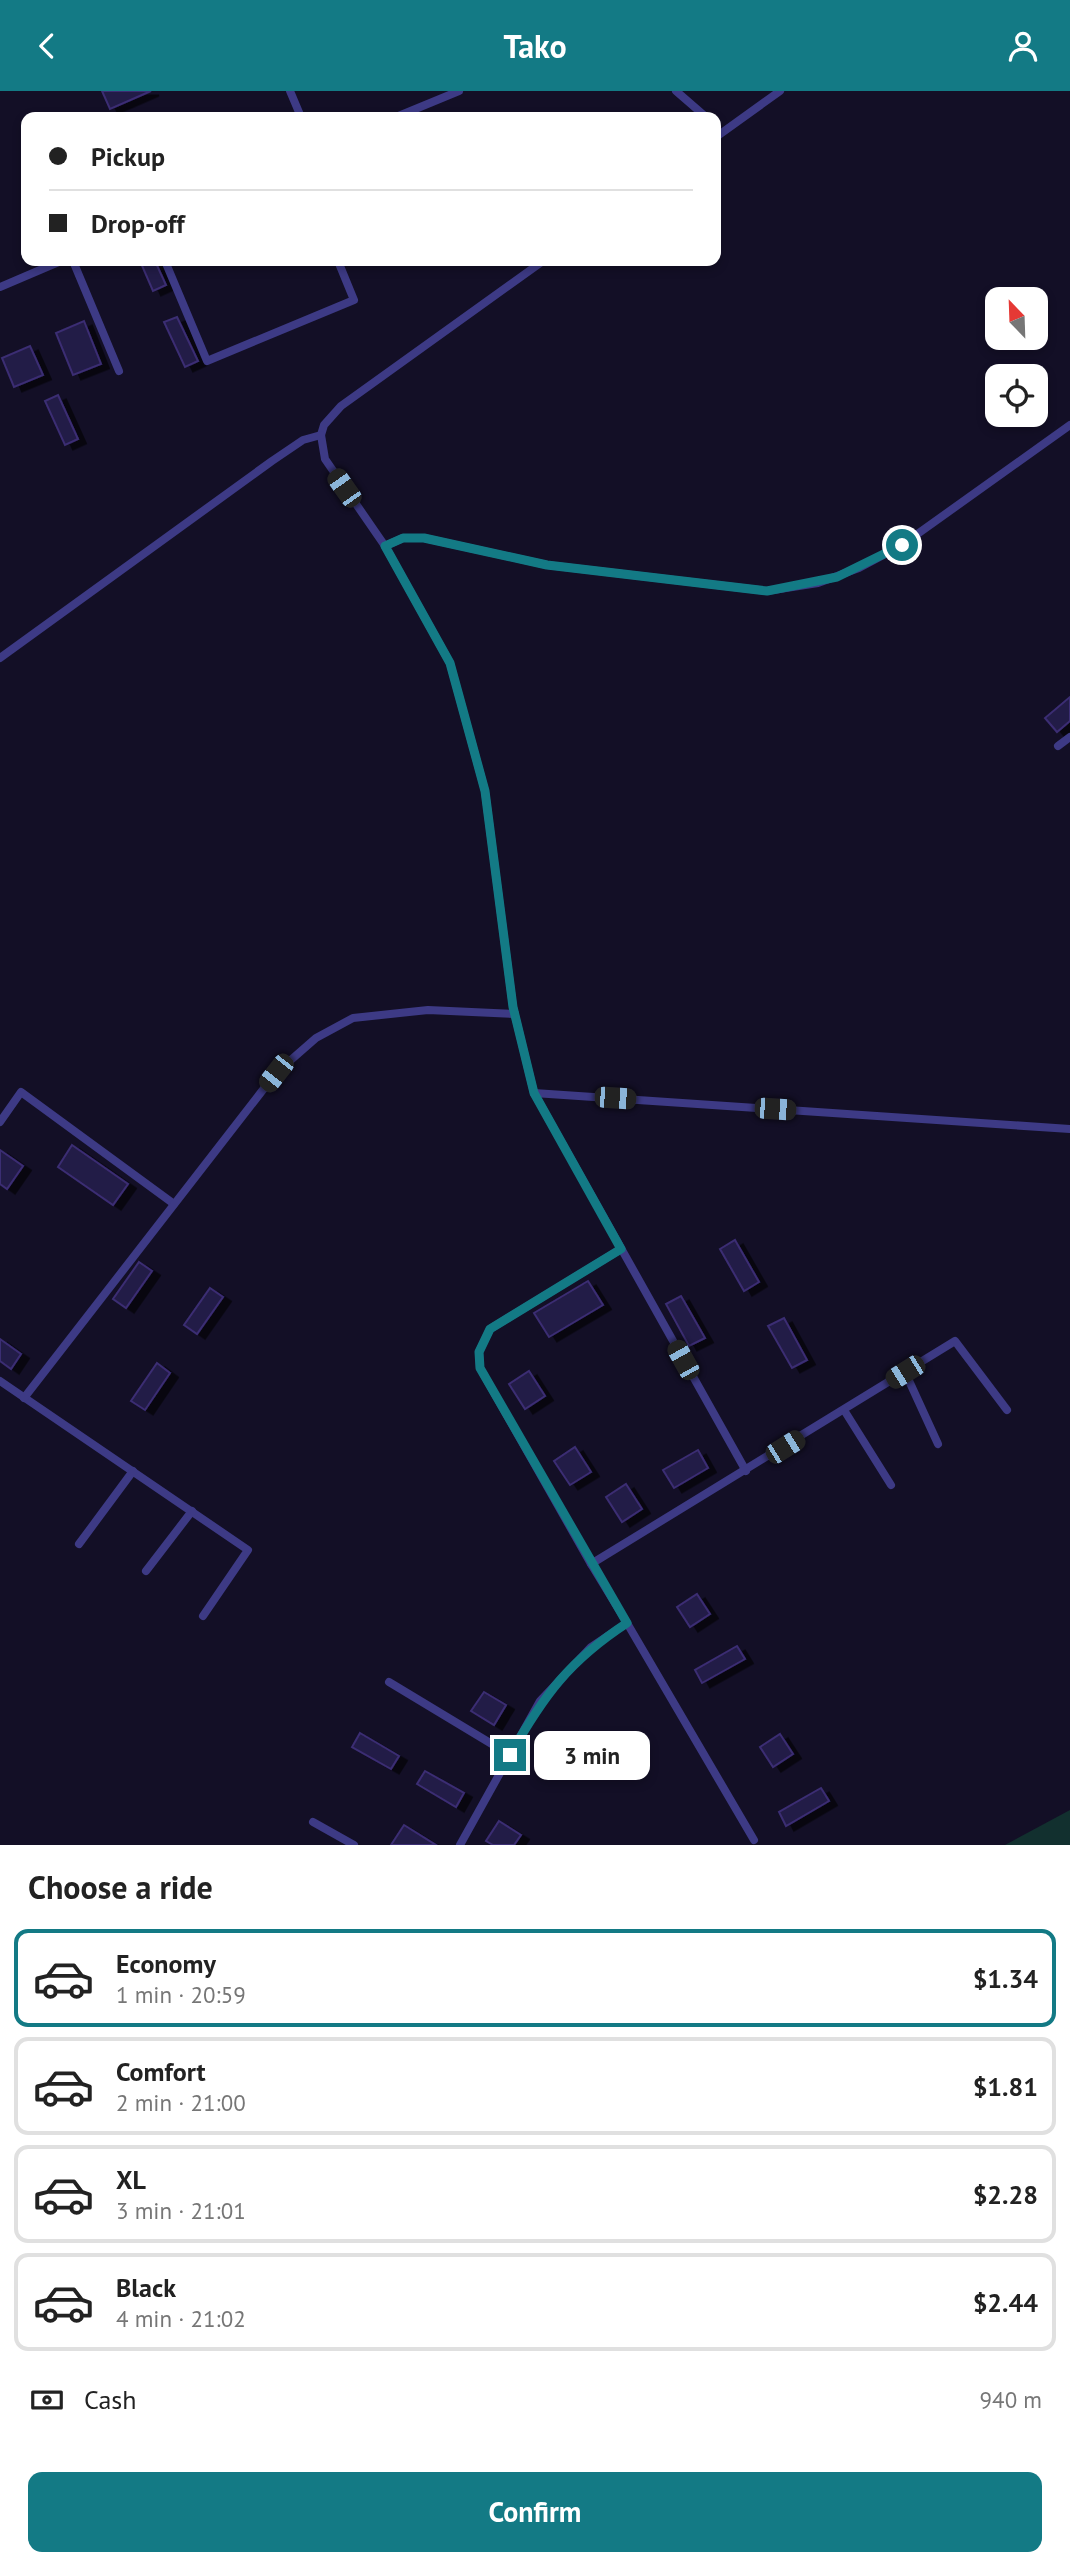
<!DOCTYPE html>
<html lang="en">
<head>
<meta charset="utf-8">
<style>
  :root { --surface:#fff; --page:#f2f2f2; --text:#222; --muted:#767676; --line:#e0e0e0; --accent:#137a85 }
  body { margin:0; font-family:"PT Sans",sans-serif; background:var(--page); color:var(--text); height:100vh; display:flex; flex-direction:column; font-size:26px; white-space:nowrap }
  * { box-sizing:border-box; margin:0 }
  p { font-size:23px; color:var(--muted) }
  .icon { flex:none; width:38px; height:38px; fill:none; stroke:currentColor; stroke-width:2; stroke-linecap:round; stroke-linejoin:round }
  .map { position:relative; height:1754px; overflow:hidden }
  .sheet { display:flex; flex-direction:column; background:var(--surface); flex:1 }
  .sheet>* { flex:none }
  .guide { position:absolute; left:21px; top:21px; width:700px; height:154px; border-radius:14px; box-shadow:0 4px 10px #0003; display:grid; align-content:center; height:154px; padding:0 28px; background:var(--surface) }
  .needle { width:46px; rotate:337deg }
  .tools { position:absolute; left:985px; top:196px; display:grid; gap:14px }
  .tools a { display:grid; place-items:center; width:63px; height:63px; border-radius:14px; background:var(--surface); box-shadow:0 4px 10px #0003; font-size:35px }
  .end { position:absolute; width:32px; height:32px; margin:-16px; border:9px solid #137a85; background:#fff; box-shadow:0 0 0 4px #fff }
  .from { border-radius:50% }
  .bubble { position:absolute; height:49px; border-radius:14px; background:var(--surface); box-shadow:0 4px 10px #0003; font-size:23px; font-weight:800; line-height:49px; text-align:center }
  .car { position:absolute; width:21px; height:42px; margin:-21px -10px; border-radius:9px; box-shadow:0 0 5px 2px #0007; background:linear-gradient(#222 24%,#8ab4d8 0 40%,#222 0 76%,#8ab4d8 0 86%,#222 0) }
  .guide b { display:flex; align-items:center; gap:24px; height:66px; font-size:26px }
  .guide b+b { border-top:2px solid var(--line) }
  .guide i { width:18px; height:18px; background:var(--text) }
  ul { padding:0; list-style:none }
  li { display:flex; align-items:center; gap:21px; height:98px; margin:0 14px 10px; padding:0 14px; border:4px solid var(--line); border-radius:14px }
  li div { flex:1 }
  li b { display:block; font-size:26px }
  li em { font-style:normal; font-weight:800 }
  li.active { border-color:var(--accent) }
  li>.icon { width:63px; height:63px; stroke-width:1.5 }
  h2 { padding:0 28px; font-size:32px; line-height:84px }
  .pay { display:flex; align-items:center; gap:18px; height:77px; padding:0 28px; font-size:26px }
  .pay p { margin-inline-start:auto }
  .primary-button { display:flex; gap:14px; margin-top:auto; padding:14px 28px }
  .primary-button a { flex:1; height:80px; border-radius:14px; background:var(--accent); color:#fff; font-size:28px; font-weight:800; line-height:80px; text-align:center }
  header { display:flex; justify-content:space-between; align-items:center; height:91px; padding:0 28px; background:var(--accent); color:#fff; font-size:32px; font-weight:800 }
  .map>svg:first-child { display:block }
  .green { fill:#12302f }
  .building { fill:#241b47; stroke:#3b2d73; stroke-width:2; filter:url(#shadow) }
  .lines { fill:none; stroke-linecap:round; stroke-linejoin:round }
  .lane { stroke:#3d3a85; stroke-width:8 }
  .route { stroke:#137a85; stroke-width:9 }
</style>
</head>
<body>
<header><svg class="icon" aria-label="back" viewBox="0 0 24 24"><path d="M15 5l-7 7 7 7"/></svg>Tako<svg class="icon" aria-label="person" viewBox="0 0 24 24"><circle cx="12" cy="8" r="4"/><path d="M4 21q1-7 8-7t8 7"/></svg></header>
<div class="map">
<svg width="1070" height="1754" viewBox="0 0 1070 1754">
  <defs>
    <filter id="shadow"><feDropShadow dx="8" dy="4.5" stdDeviation="0" flood-color="#0009"/></filter>
  </defs>
  <rect width="100%" height="100%" fill="#130f26"/>
  <polygon class="green" points="1070,1719 1070,1754 1005,1754"/>
  <g class="building">
    <polygon points="102,0 151,0 110,18"/>
    <polygon points="140,170 155,170 166,194 153,200"/>
    <polygon points="177,226 198,270 185,276 164,231"/>
    <polygon points="84,230 101,273 73,284 56,242"/>
    <polygon points="30,255 43,284 14,296 2,267"/>
    <polygon points="58,304 78,348 65,354 45,310"/>
    <polygon points="1070,606 1070,630 1057,641 1045,627"/>
    <polygon points="72,1054 128,1093 113,1114 58,1076"/>
    <polygon points="0,1059 23,1075 7,1098 0,1093"/>
    <polygon points="735,1149 759,1191 744,1200 720,1158"/>
    <polygon points="139,1171 152,1180 126,1217 113,1208"/>
    <polygon points="588,1190 603,1214 549,1246 534,1222"/>
    <polygon points="210,1197 223,1206 197,1243 184,1234"/>
    <polygon points="681,1205 705,1247 689,1255 666,1213"/>
    <polygon points="784,1227 807,1269 792,1277 768,1235"/>
    <polygon points="0,1248 21,1263 11,1278 0,1270"/>
    <polygon points="157,1272 170,1282 145,1319 131,1310"/>
    <polygon points="529,1280 545,1305 525,1318 509,1293"/>
    <polygon points="575,1356 591,1381 570,1394 554,1370"/>
    <polygon points="698,1359 708,1377 674,1397 663,1379"/>
    <polygon points="626,1393 642,1418 622,1431 606,1406"/>
    <polygon points="697,1503 710,1523 690,1536 677,1516"/>
    <polygon points="737,1555 745,1568 702,1592 695,1579"/>
    <polygon points="484,1601 506,1614 494,1634 471,1620"/>
    <polygon points="360,1642 399,1665 391,1678 352,1656"/>
    <polygon points="780,1643 793,1663 773,1676 760,1656"/>
    <polygon points="425,1680 464,1702 456,1716 417,1693"/>
    <polygon points="821,1697 829,1710 786,1735 779,1721"/>
    <polygon points="499,1730 521,1744 514,1754 493,1754 486,1750"/>
    <polygon points="404,1734 436,1754 391,1754"/>
  </g>
  <g class="lines">
    <g class="lane">
      <polyline points="290,0 301,26"/>
      <polyline points="676,0 706,26"/>
      <polyline points="396,26 459,0"/>
      <polyline points="26,32 26,33"/>
      <polyline points="716,46 780,0"/>
      <polyline points="73,170 119,280"/>
      <polyline points="165,170 207,270 354,209 338,170"/>
      <polyline points="543,170 341,315 324,334 321,344 325,368 385,455 450,572 485,700 513,916 534,1002 746,1380"/>
      <polyline points="0,196 61,170"/>
      <polyline points="385,455 403,447 424,447 547,474 767,500 818,492 859,477 902,454 1070,334"/>
      <polyline points="0,567 272,370 303,349 321,344"/>
      <polyline points="1058,655 1070,646"/>
      <polyline points="534,1002 1070,1038"/>
      <polyline points="0,1031 21,1001 174,1113"/>
      <polyline points="621,1158 490,1238 479,1261 480,1277 591,1473 955,1250 1007,1319"/>
      <polyline points="905,1281 938,1353"/>
      <polyline points="0,1290 248,1459 203,1525"/>
      <polyline points="24,1307 276,982 316,947 353,927 428,919 515,923"/>
      <polyline points="844,1319 891,1394"/>
      <polyline points="79,1453 133,1380"/>
      <polyline points="146,1480 192,1420"/>
      <polyline points="627,1532 754,1749"/>
      <polyline points="389,1591 510,1664"/>
      <polyline points="313,1731 354,1754"/>
      <polyline points="460,1754 540,1610 591,1556 627,1532 591,1473"/>
    </g>
  </g>
  <g class="lines">
    <path class="route" d="M510,1664C544,1604 569,1570 627,1532L480,1277L479,1261L490,1238L621,1158L534,1002L513,916L485,700L464,623L450,572L385,455L403,447H424L547,474L767,500L837,486L902,454"/>
  </g>
</svg>
<div class="tools">
<a><svg class="needle" viewBox="-14 -14 28 28"><path d="M0-13l5 13h-10z" fill="#e53935"/><path d="M0 13l5-13h-10z" fill="#767676"/></svg></a>
<a><svg class="icon" aria-label="locate" viewBox="0 0 24 24"><circle cx="12" cy="12" r="6"/><path d="M12 2v4M12 18v4M2 12h4M18 12h4"/></svg></a>
</div>
<i class="end from" style="left:902px;top:454px"></i>
<i class="end" style="left:510px;top:1664px"></i>
<div class="bubble" style="left:534px;top:1640px;width:116px">3 min</div>
<i class="car" style="left:344px;top:397px;rotate:325deg"></i>
<i class="car" style="left:276px;top:982px;rotate:218deg"></i>
<i class="car" style="left:615px;top:1007px;rotate:94deg"></i>
<i class="car" style="left:775px;top:1018px;rotate:94deg"></i>
<i class="car" style="left:683px;top:1269px;rotate:331deg"></i>
<i class="car" style="left:905px;top:1281px;rotate:238deg"></i>
<i class="car" style="left:785px;top:1356px;rotate:58deg"></i>
<div class="guide">
<b><i class="from"></i>Pickup</b>
<b><i></i>Drop-off</b>
</div>
</div>
<section class="sheet">
<h2>Choose a ride</h2>
<ul>
<li class="active"><svg class="icon" aria-label="car" viewBox="0 0 24 24"><path d="M5 17H2v-5l4-1 3-4h7l3 4 3 1v5h-3M9 17h6M6 11h13"/><circle cx="7" cy="17" r="2"/><circle cx="17" cy="17" r="2"/></svg><div><b>Economy</b><p>1 min · 20:59</p></div><em>$1.34</em></li>
<li><svg class="icon" aria-label="car" viewBox="0 0 24 24"><path d="M5 17H2v-5l4-1 3-4h7l3 4 3 1v5h-3M9 17h6M6 11h13"/><circle cx="7" cy="17" r="2"/><circle cx="17" cy="17" r="2"/></svg><div><b>Comfort</b><p>2 min · 21:00</p></div><em>$1.81</em></li>
<li><svg class="icon" aria-label="car" viewBox="0 0 24 24"><path d="M5 17H2v-5l4-1 3-4h7l3 4 3 1v5h-3M9 17h6M6 11h13"/><circle cx="7" cy="17" r="2"/><circle cx="17" cy="17" r="2"/></svg><div><b>XL</b><p>3 min · 21:01</p></div><em>$2.28</em></li>
<li><svg class="icon" aria-label="car" viewBox="0 0 24 24"><path d="M5 17H2v-5l4-1 3-4h7l3 4 3 1v5h-3M9 17h6M6 11h13"/><circle cx="7" cy="17" r="2"/><circle cx="17" cy="17" r="2"/></svg><div><b>Black</b><p>4 min · 21:02</p></div><em>$2.44</em></li>
</ul>
<div class="pay"><svg class="icon" aria-label="cash" viewBox="0 0 24 24"><path d="M3 7h18v10H3z"/><circle cx="12" cy="12" r="2"/></svg>Cash<p>940 m</p></div>
<div class="primary-button"><a>Confirm</a></div>
</section>
</body>
</html>
